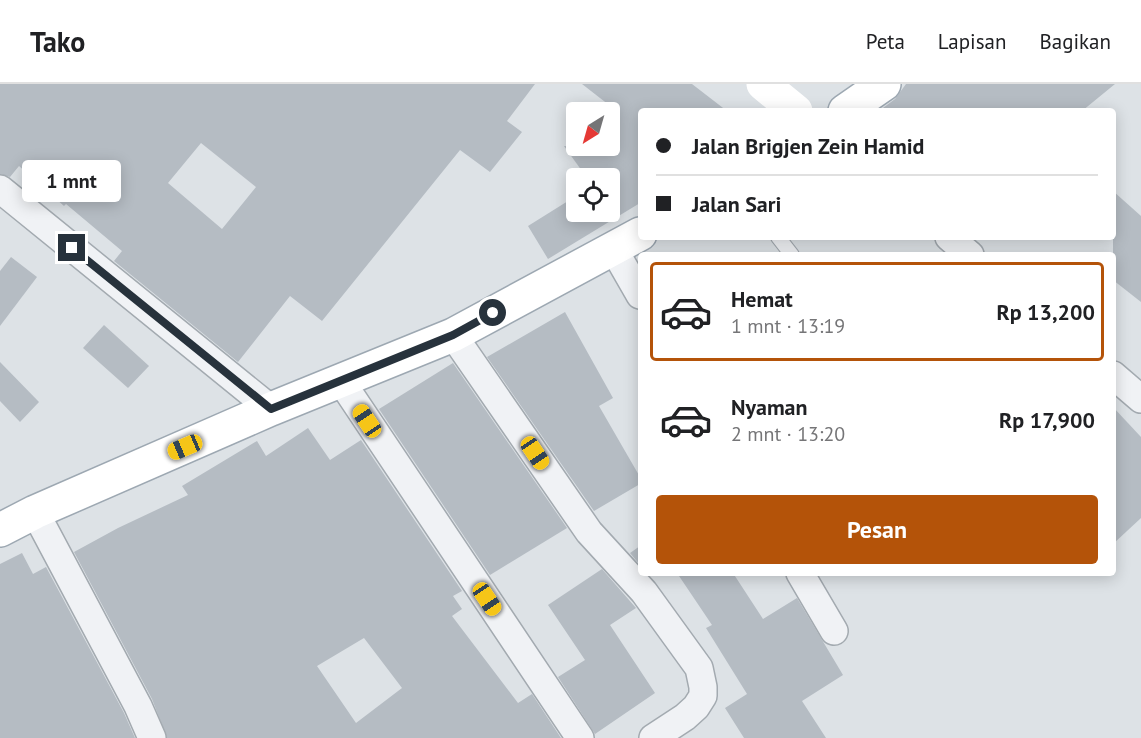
<!DOCTYPE html>
<html lang="id">
<head>
<meta charset="utf-8">
<style>
  :root { --surface:#fff; --page:#f2f2f2; --text:#202124; --muted:#757577; --line:#e0e0e0; --accent:#b45309 }
  body { margin:0; font-family:"PT Sans",sans-serif; background:var(--page); color:var(--text); height:100vh; display:flex; flex-direction:column; font-size:22px; white-space:nowrap }
  * { box-sizing:border-box; margin:0 }
  p { font-size:20px; color:var(--muted) }
  .icon { flex:none; width:33px; height:33px; fill:none; stroke:currentColor; stroke-width:2; stroke-linecap:round; stroke-linejoin:round }
  .map { position:relative; flex:1; overflow:hidden }
  .drawer { position:absolute; left:638px; top:168px; width:478px; height:324px; display:flex; flex-direction:column; background:var(--surface); border-radius:6px; box-shadow:0 3px 15px #0003 }
  .drawer>* { flex:none }
  .hud { position:absolute; left:638px; top:24px; width:478px; height:132px; border-radius:6px; box-shadow:0 3px 15px #0003; display:grid; align-content:center; height:132px; padding:0 18px; background:var(--surface) }
  .needle { width:39px; rotate:217deg }
  .fabs { position:absolute; left:566px; top:18px; display:grid; gap:12px }
  .fabs a { display:grid; place-items:center; width:54px; height:54px; border-radius:6px; background:var(--surface); box-shadow:0 3px 15px #0003; font-size:30px }
  .end { position:absolute; width:27px; height:27px; margin:-14px; border:8px solid #27323c; background:#fff; box-shadow:0 0 0 3px #fff }
  .from { border-radius:50% }
  .bubble { position:absolute; height:42px; border-radius:6px; background:var(--surface); box-shadow:0 3px 15px #0003; font-size:20px; font-weight:600; line-height:42px; text-align:center }
  .car { position:absolute; width:18px; height:36px; margin:-18px -9px; border-radius:8px; box-shadow:0 0 4px 2px #0007; background:linear-gradient(#f5c518 24%,#345 0 40%,#f5c518 0 76%,#345 0 86%,#f5c518 0) }
  .hud b { display:flex; align-items:center; gap:21px; height:57px; font-size:22px }
  .hud b+b { border-top:2px solid var(--line) }
  .hud i { width:15px; height:15px; background:var(--text) }
  ul { padding:10px 0 0; list-style:none }
  li { display:flex; align-items:center; gap:18px; height:99px; margin:0 12px 9px; padding:0 6px; border:3px solid transparent; border-radius:6px }
  li div { flex:1 }
  li b { display:block; font-size:22px }
  li em { font-style:normal; font-weight:600 }
  li.selected { border-color:var(--accent) }
  li>.icon { width:54px; height:54px; stroke-width:1.5 }
  .action { display:flex; gap:12px; margin-top:auto; padding:12px 18px }
  .action a { flex:1; height:69px; border-radius:6px; background:var(--accent); color:#fff; font-size:24px; font-weight:600; line-height:69px; text-align:center }
  header { display:flex; align-items:center; gap:36px; box-sizing:border-box; height:84px; padding:0 30px; background:var(--surface); border-bottom:2px solid var(--line) }
  header strong { font-size:28px }
  nav { display:flex; gap:33px; margin-inline-start:auto; font-size:21px }
  .map>svg:first-child { display:block }
  .building { fill:#b5bcc3; fill-rule:evenodd }
  .lines { fill:none; stroke-linecap:round; stroke-linejoin:round }
  .lane-casing { stroke:#a3aab0; stroke-width:16 }
  .street-casing { stroke:#a3aab0; stroke-width:30 }
  .primary-casing { stroke:#9da8b2; stroke-width:36 }
  .lane { stroke:#f0f2f5; stroke-width:14 }
  .street { stroke:#f0f2f5; stroke-width:27 }
  .secondary { stroke:#fff; stroke-width:33 }
  .primary { stroke:#fff; stroke-width:33 }
  .route { stroke:#27323c; stroke-width:8 }
</style>
</head>
<body>
<header>
<strong>Tako</strong>
<nav><a>Peta</a><a>Lapisan</a><a>Bagikan</a></nav>
</header>
<div class="map">
<svg width="1141" height="654" viewBox="0 0 1141 654">
  <rect width="100%" height="100%" fill="#dde2e6"/>
  <g class="building">
    <path d="M0,0H535L507,37L522,48L490,88L460,66L322,237L290,212L238,278L114,177L122,167L66,120L64,122L19,82L10,93L0,90ZM201,59L256,103L222,145L168,99Z"/>
    <polygon points="582,0 692,0 727,27 640,27 640,119 548,175 528,142 576,112 576,128 609,128 609,94 587,94 564,62 609,62 609,21"/>
    <polygon points="906,0 1115,0 1082,27 879,27 895,15"/>
    <polygon points="1113,107 1141,132 1141,218 1113,196"/>
    <polygon points="11,173 37,193 0,242 0,187"/>
    <polygon points="565,228 613,314 599,322 640,393 640,400 594,427 487,273"/>
    <polygon points="104,241 149,282 128,304 83,264"/>
    <polygon points="0,278 39,318 20,338 0,317"/>
    <polygon points="453,279 567,444 490,491 379,325"/>
    <polygon points="1113,323 1141,353 1141,434 1113,460"/>
    <path d="M308,344L330,376L361,356L462,507L453,512L462,525L452,532L518,619L532,610L561,654H167L152,615L74,468L118,444L188,411L182,402L257,357L266,372ZM364,554L402,604L356,639L317,582Z"/>
    <polygon points="640,462 640,481 630,469"/>
    <polygon points="22,469 33,490 46,483 124,629 135,654 0,654 0,480"/>
    <polygon points="602,485 636,524 610,541 655,609 595,650 558,593 585,576 548,521"/>
    <polygon points="677,489 733,489 763,535 797,514 843,591 802,617 826,654 744,654 725,624 747,610 706,544 712,541"/>
  </g>
  <g class="lines">
    <defs>
      <polyline id="lane" points="778,153 792,171"/>
      <g id="street">
        <polyline points="0,105 271,325"/>
        <polyline points="949,153 970,171"/>
        <polyline points="613,164 640,211"/>
        <polyline points="453,251 589,448 644,508 699,584 703,603 703,612 696,623 685,633 653,654"/>
        <polyline points="1113,291 1141,315"/>
        <polyline points="341,297 580,654"/>
        <polyline points="35,428 138,622 152,654"/>
        <polyline points="800,489 834,547"/>
      </g>
      <g id="primary">
        <polyline points="845,27 884,0"/>
        <polyline points="0,446 35,428 271,325 453,251 640,150"/>
      </g>
    </defs>
    <use href="#lane" class="lane-casing"/>
    <use href="#street" class="street-casing"/>
    <use href="#primary" class="primary-casing"/>
    <use href="#lane" class="lane"/>
    <use href="#street" class="street"/>
    <polyline class="secondary" points="763,0 796,27"/>
    <use href="#primary" class="primary"/>
  </g>
  <g class="lines">
    <polyline class="route" points="72,164 271,325 453,251 493,229"/>
  </g>
</svg>
<div class="fabs">
<a><svg class="needle" viewBox="-14 -14 28 28"><path d="M0-13l5 13h-10z" fill="#e53935"/><path d="M0 13l5-13h-10z" fill="#757577"/></svg></a>
<a><svg class="icon" aria-label="locate" viewBox="0 0 24 24"><circle cx="12" cy="12" r="6"/><path d="M12 2v4M12 18v4M2 12h4M18 12h4"/></svg></a>
</div>
<i class="end from" style="left:493px;top:229px"></i>
<i class="end" style="left:72px;top:164px"></i>
<div class="bubble" style="left:22px;top:76px;width:99px">1 mnt</div>
<i class="car" style="left:367px;top:337px;rotate:326deg"></i>
<i class="car" style="left:185px;top:363px;rotate:247deg"></i>
<i class="car" style="left:535px;top:369px;rotate:146deg"></i>
<i class="car" style="left:487px;top:515px;rotate:146deg"></i>
<div class="hud">
<b><i class="from"></i>Jalan Brigjen Zein Hamid</b>
<b><i></i>Jalan Sari</b>
</div>
<section class="drawer">
<ul>
<li class="selected"><svg class="icon" aria-label="car" viewBox="0 0 24 24"><path d="M5 17H2v-5l4-1 3-4h7l3 4 3 1v5h-3M9 17h6M6 11h13"/><circle cx="7" cy="17" r="2"/><circle cx="17" cy="17" r="2"/></svg><div><b>Hemat</b><p>1 mnt · 13:19</p></div><em>Rp 13,200</em></li>
<li><svg class="icon" aria-label="car" viewBox="0 0 24 24"><path d="M5 17H2v-5l4-1 3-4h7l3 4 3 1v5h-3M9 17h6M6 11h13"/><circle cx="7" cy="17" r="2"/><circle cx="17" cy="17" r="2"/></svg><div><b>Nyaman</b><p>2 mnt · 13:20</p></div><em>Rp 17,900</em></li>
</ul>
<div class="action"><a>Pesan</a></div>
</section>
</div>
</body>
</html>
